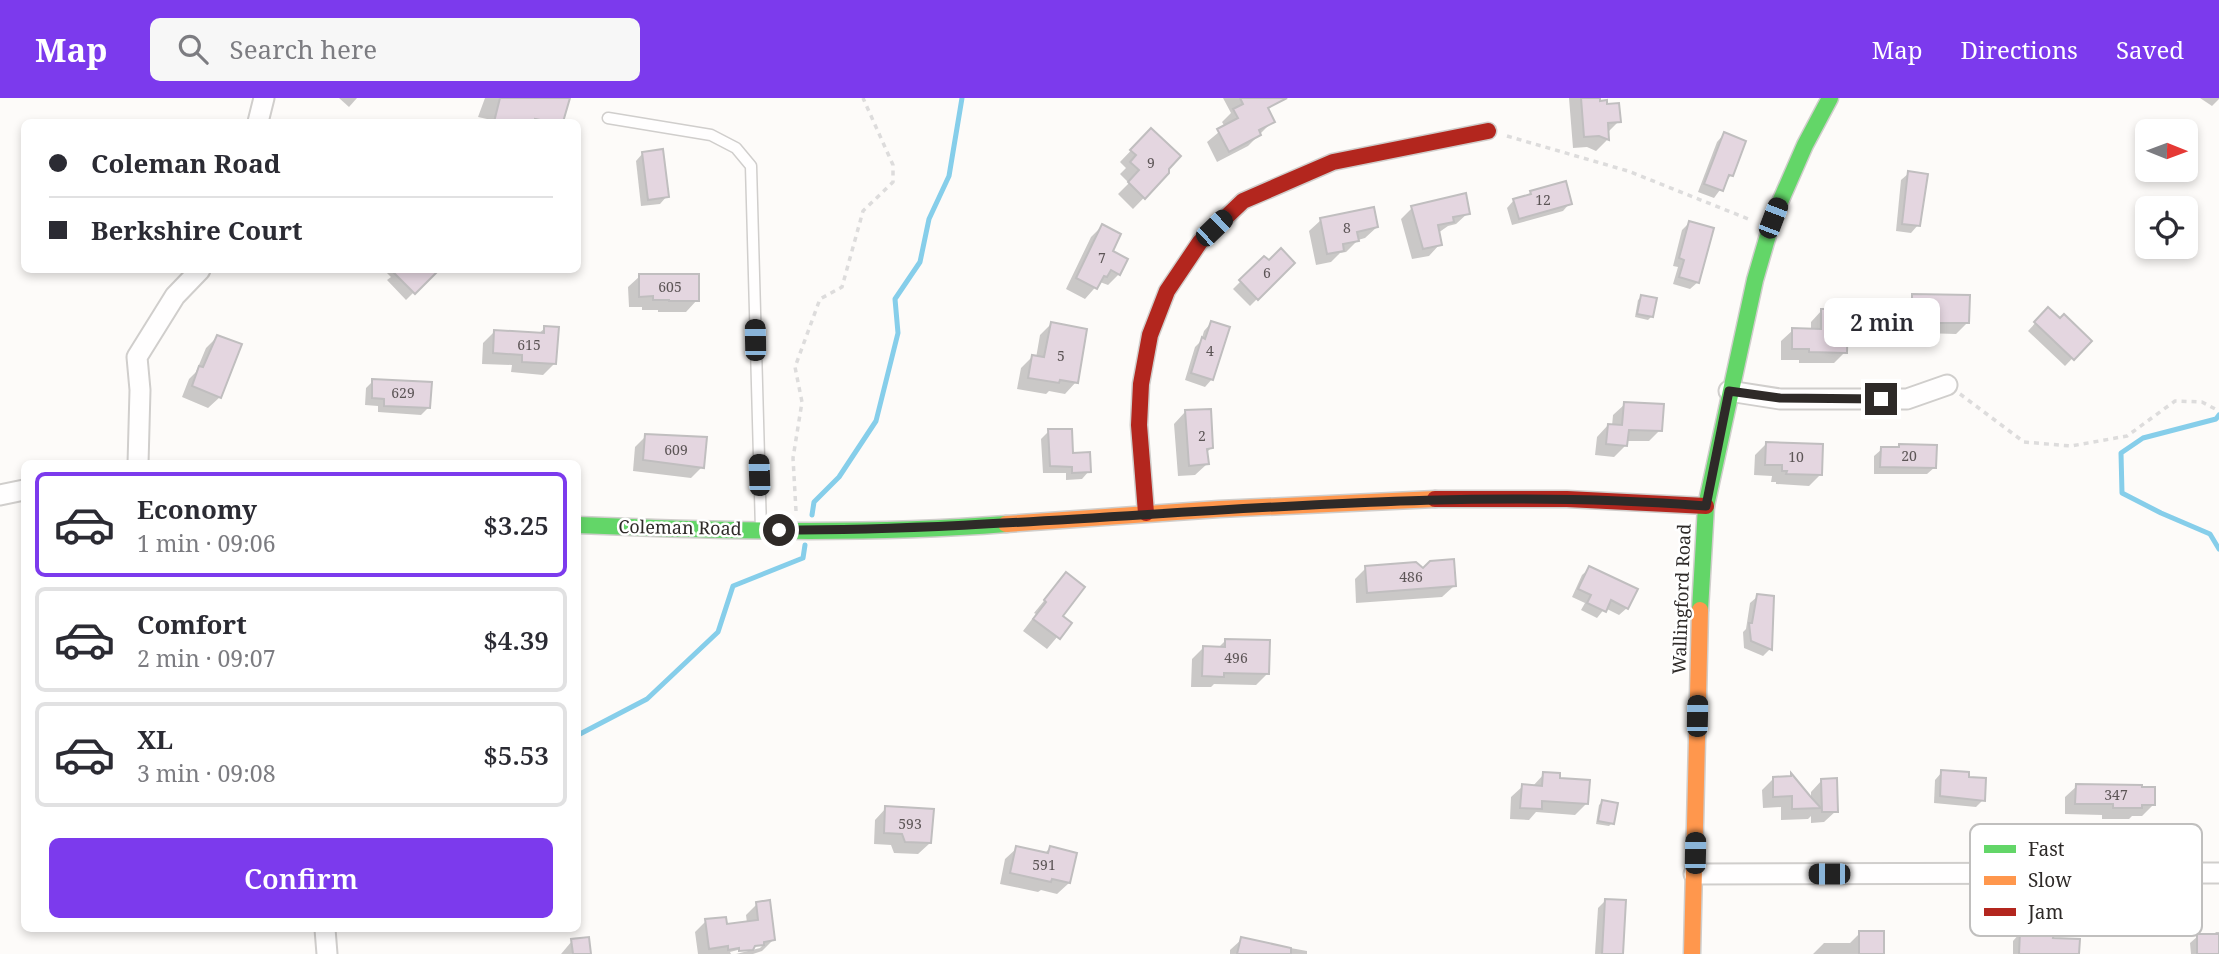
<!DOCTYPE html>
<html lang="en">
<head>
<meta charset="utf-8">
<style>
  :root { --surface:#fff; --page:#f7f7f7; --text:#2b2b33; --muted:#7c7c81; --line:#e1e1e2; --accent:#7c3aed }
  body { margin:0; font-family:"Noto Serif",serif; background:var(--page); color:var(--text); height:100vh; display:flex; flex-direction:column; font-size:26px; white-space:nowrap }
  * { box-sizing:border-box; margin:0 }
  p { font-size:23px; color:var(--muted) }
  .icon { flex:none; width:38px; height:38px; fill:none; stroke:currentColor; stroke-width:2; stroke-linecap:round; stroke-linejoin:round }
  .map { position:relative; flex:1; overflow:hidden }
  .side { position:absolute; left:21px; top:362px; width:560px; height:472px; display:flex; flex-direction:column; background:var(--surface); border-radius:10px; box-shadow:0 4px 10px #0003 }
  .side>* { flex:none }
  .banner { position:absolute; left:21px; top:21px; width:560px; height:154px; border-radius:10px; box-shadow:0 4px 10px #0003; display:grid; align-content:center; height:154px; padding:0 28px; background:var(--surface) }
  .needle { width:46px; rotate:91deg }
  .fabs { position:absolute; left:2135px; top:21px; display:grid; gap:14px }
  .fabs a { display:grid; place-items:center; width:63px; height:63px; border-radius:10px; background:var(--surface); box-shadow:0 4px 10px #0003; font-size:35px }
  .end { position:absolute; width:32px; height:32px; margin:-16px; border:9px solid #2e2a28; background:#fff; box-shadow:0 0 0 4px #fff }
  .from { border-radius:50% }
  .bubble { position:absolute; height:49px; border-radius:10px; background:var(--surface); box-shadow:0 4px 10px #0003; font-size:23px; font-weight:600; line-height:49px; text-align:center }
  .car { position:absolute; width:21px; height:42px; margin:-21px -10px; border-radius:9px; box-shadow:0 0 5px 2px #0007; background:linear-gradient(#222 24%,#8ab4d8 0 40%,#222 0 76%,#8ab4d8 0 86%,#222 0) }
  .banner b { display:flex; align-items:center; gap:24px; height:66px; font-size:26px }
  .banner b+b { border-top:2px solid var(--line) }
  .banner i { width:18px; height:18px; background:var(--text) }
  ul { padding:12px 0 0; list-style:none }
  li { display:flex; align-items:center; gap:21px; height:105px; margin:0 14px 10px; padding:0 14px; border:4px solid var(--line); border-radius:10px }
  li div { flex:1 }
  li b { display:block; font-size:26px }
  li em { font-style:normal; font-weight:600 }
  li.on { border-color:var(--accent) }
  li>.icon { width:63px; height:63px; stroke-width:1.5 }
  .button { display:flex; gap:14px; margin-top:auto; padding:14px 28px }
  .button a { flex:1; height:80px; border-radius:10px; background:var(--accent); color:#fff; font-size:28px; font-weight:600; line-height:80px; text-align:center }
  header { display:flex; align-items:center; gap:42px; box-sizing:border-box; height:98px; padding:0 35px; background:var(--accent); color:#fff }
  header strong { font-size:33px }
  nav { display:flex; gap:38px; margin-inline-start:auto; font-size:24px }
  .search { width:490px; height:63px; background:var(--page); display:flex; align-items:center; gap:18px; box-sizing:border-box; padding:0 24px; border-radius:10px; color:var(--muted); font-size:26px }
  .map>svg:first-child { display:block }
  .shadow { fill:#0003 }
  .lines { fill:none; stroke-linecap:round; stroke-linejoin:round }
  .stream { stroke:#86ceea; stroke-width:5 }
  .building { fill:#e4d6e0; stroke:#c0bebf; stroke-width:2 }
  .lane-casing { stroke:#d0cecc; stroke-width:13 }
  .street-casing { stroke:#d0cecc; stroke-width:23 }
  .fast-casing { stroke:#d0cecc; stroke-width:19 }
  .slow-casing { stroke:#d0cecc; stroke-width:19 }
  .jam-casing { stroke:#d0cecc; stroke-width:19 }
  .path { stroke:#dddcdc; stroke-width:3.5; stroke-dasharray:5 5; stroke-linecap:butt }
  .lane { stroke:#fffefe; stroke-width:10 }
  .street { stroke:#fffefe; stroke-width:19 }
  .fast { stroke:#63d668; stroke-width:16 }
  .slow { stroke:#ff974d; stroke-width:16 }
  .jam { stroke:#b3261e; stroke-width:16 }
  .route { stroke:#2e2a28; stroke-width:9 }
  .labels { text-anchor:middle; stroke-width:5; stroke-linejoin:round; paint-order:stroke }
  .number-label { font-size:14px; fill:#5c5556 }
  .street-label { font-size:18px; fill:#2e2a28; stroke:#fff }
  .key { fill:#fff; stroke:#c0bfbe; stroke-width:2 }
  .key-label { font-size:19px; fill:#2e2a28 }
</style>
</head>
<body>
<header>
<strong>Map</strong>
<div class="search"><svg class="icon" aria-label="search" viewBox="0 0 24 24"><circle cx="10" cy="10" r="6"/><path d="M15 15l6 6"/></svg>Search here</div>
<nav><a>Map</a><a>Directions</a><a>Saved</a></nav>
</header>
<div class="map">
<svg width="2219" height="856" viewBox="0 0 2219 856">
  <rect width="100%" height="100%" fill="#fdfbf9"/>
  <g class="shadow">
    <polygon points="339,0 357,0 349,9"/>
    <polygon points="485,0 568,0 561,24 486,24 487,21 478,19"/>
    <polygon points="1223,0 1268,0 1271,7 1267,12 1273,23 1248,48 1217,64 1207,44 1225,29 1222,24 1231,15"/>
    <polygon points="1569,0 1598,0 1599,5 1619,23 1607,35 1607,42 1596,53 1587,49 1573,50"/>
    <polygon points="2200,0 2219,0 2219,1 2212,8"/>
    <polygon points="1724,36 1731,77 1714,100 1698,94 1717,44"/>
    <polygon points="1140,43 1167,71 1168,75 1133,111 1118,96 1129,85 1120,76 1126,70 1120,64"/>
    <polygon points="643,55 667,98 660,106 641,108 636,63"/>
    <polygon points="1909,75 1918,127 1911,135 1896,133 1901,82"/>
    <polygon points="1531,94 1570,105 1563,113 1512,127 1507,110 1514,102 1526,99"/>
    <polygon points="1412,110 1468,115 1456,126 1448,128 1438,135 1440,146 1429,158 1412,161 1401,121"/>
    <polygon points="1321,122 1377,129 1365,140 1358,142 1346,154 1340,155 1331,164 1316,167 1309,133"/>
    <polygon points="1689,125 1698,184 1690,191 1673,186 1678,169 1673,168 1682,132"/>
    <polygon points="1102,128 1119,176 1108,187 1100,184 1085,201 1066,191 1091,139"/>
    <polygon points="1264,160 1269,165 1293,165 1250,208 1233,191"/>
    <polygon points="384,172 436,172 406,202 387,182 391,179"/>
    <polygon points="640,178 697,202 686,214 658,214 658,212 642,212 642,209 629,209 628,189"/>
    <polygon points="1913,198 1967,225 1956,236 1921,235 1921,229 1901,228 1902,209"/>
    <polygon points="1641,199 1652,218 1648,222 1635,219 1638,202"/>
    <polygon points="2048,211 2089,243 2065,268 2028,233"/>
    <polygon points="1822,212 1845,254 1834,265 1799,265 1799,262 1781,262 1781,243 1793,232 1811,232 1811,224"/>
    <polygon points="1211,225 1212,281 1205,289 1185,282 1195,249 1201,243 1204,233"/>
    <polygon points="1051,226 1076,284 1065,296 1049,293 1046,296 1017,291 1021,270 1032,259 1036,260 1040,237"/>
    <polygon points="545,230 555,265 543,277 511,274 512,267 482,266 483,245 495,233 538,236"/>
    <polygon points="217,239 220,299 208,310 182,299 189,281 196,274 206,250"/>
    <polygon points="373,283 429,309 421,317 378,314 378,308 365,307 366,290"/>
    <polygon points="1625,306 1660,332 1649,343 1626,343 1625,348 1614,359 1595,357 1597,339 1608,327 1612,328 1613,317"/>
    <polygon points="1185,314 1211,350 1206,355 1207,366 1195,377 1178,378 1174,326"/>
    <polygon points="1049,333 1089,373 1082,381 1066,382 1066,375 1043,375 1041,341"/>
    <polygon points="646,338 702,369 691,380 633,373 635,349"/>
    <polygon points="1767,345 1820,377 1809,388 1776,386 1776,384 1771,384 1772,378 1754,377 1755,357"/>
    <polygon points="1900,348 1935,369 1927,376 1874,376 1874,358 1882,351 1897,351"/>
    <polygon points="1366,470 1422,473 1454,488 1442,499 1356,505 1355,481"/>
    <polygon points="1590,470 1627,510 1619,517 1605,510 1597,520 1581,512 1585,505 1572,499 1582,477"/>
    <polygon points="1066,476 1060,518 1069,525 1047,551 1023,533 1036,516 1034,515"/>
    <polygon points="1758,498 1773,500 1770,551 1763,558 1744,550 1743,534 1746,531 1750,505"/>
    <polygon points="1226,542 1267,576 1256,587 1214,586 1211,589 1191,589 1192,561 1203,550 1218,550"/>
    <polygon points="1942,674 1983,702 1976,709 1934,705 1935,682"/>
    <polygon points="1544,676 1559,681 1587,705 1575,717 1536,714 1529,722 1510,721 1511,699 1523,688 1532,689"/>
    <polygon points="1791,678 1811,701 1811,694 1822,682 1836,713 1824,724 1811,725 1811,718 1808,721 1781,722 1781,709 1763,710 1762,692 1773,681 1789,680"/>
    <polygon points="2077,688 2153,707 2142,718 2132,718 2129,721 2102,721 2102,717 2065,716 2065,699"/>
    <polygon points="1602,704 1612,725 1609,728 1596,726 1599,707"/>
    <polygon points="886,710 930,745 918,756 894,755 891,747 874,746 875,722"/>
    <polygon points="1017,750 1044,756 1050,750 1069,785 1057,796 1041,792 1038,794 1000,786 1005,761"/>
    <polygon points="1605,803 1621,856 1595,856 1598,810"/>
    <polygon points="757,806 773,842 762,853 753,856 736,856 760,850 765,845 730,854 731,856 698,856 695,834 706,823 725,828 747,825 746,817"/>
    <polygon points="2216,834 2219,834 2219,856 2191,856 2190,845 2198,838 2212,838"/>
    <polygon points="1860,835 1882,856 1813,856 1824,845 1850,845"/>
    <polygon points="2020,835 2051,842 2078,856 2013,856 2013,843"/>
    <polygon points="1242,841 1307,853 1307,856 1230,856 1230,852"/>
    <polygon points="572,843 589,856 561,856"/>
  </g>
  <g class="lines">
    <g class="stream">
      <polyline points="2219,317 2216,321 2143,340 2121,355 2122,395 2161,415 2210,436 2219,451"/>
      <polyline points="812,417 814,404 839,379 876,323 898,235 895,201 920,164 929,121 949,78 962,0"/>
      <polyline points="578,637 647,601 718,534 733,488 803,460 805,447"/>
    </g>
  </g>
  <g class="building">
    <polygon points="500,0 570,0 563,24 550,24 535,21 534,24 494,24"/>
    <polygon points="1240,0 1287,0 1268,10 1275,24 1259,32 1261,37 1229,54 1217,31 1238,20 1233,11 1243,6"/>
    <polygon points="1581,0 1600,0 1600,3 1607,2 1607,6 1619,5 1621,24 1608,25 1609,42 1599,38 1584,39"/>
    <polygon points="1151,30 1181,58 1169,71 1169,75 1145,101 1128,84 1139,72 1130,64 1136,57 1130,52"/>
    <polygon points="1724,34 1746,43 1733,78 1729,77 1723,93 1704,86"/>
    <polygon points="663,51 669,99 648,102 642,54"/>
    <polygon points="1908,73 1928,76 1920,128 1902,126"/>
    <polygon points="1566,83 1572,106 1519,121 1513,101 1531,96 1530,93"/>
    <polygon points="1466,95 1470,116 1453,119 1454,124 1438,127 1442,147 1423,151 1411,108"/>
    <polygon points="1374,109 1378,129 1357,134 1359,143 1343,146 1344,153 1327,156 1320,120"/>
    <polygon points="1689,123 1714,130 1699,185 1679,179 1684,162 1679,160"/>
    <polygon points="1102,126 1121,136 1113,153 1128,161 1120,177 1111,172 1107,179 1104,178 1097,191 1076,180"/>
    <polygon points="1281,150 1295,165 1258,202 1239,182 1264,158 1269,162"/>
    <polygon points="391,172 439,172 415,196"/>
    <polygon points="639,176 699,176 699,203 669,203 669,202 653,202 653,198 639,199"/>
    <polygon points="1912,196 1970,197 1969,225 1932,225 1932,218 1912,218"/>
    <polygon points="1641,197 1657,200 1653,219 1637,216"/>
    <polygon points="2048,209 2060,220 2064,216 2092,243 2074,262 2034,224"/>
    <polygon points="1821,211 1848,211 1847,255 1809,254 1809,251 1792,251 1792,230 1821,231"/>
    <polygon points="1211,223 1230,229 1213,282 1191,275 1202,239 1205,241"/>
    <polygon points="1051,224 1087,231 1078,285 1060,282 1059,285 1028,280 1032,257 1044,259"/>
    <polygon points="544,228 559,229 556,266 522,264 522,257 493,255 494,232 544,235"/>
    <polygon points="217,237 242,246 221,300 192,288 199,268 203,269"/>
    <polygon points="372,281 432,284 430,310 384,308 384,301 372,300"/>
    <polygon points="1624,304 1664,306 1662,333 1629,332 1627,348 1606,346 1608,326 1622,327"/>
    <polygon points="1211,311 1213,350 1207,351 1209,366 1189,368 1185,312"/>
    <polygon points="1048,331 1072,331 1073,355 1090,354 1091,374 1072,375 1072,369 1050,368"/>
    <polygon points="645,336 707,339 704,370 643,362"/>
    <polygon points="1766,344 1823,346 1822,377 1786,376 1787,373 1782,373 1782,367 1765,367"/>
    <polygon points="1899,346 1937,347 1936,370 1880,369 1881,349 1899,349"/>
    <polygon points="1454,461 1456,488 1367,495 1365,468 1416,464 1423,470 1430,463"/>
    <polygon points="1589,468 1638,491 1628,511 1611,502 1606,514 1587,505 1591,497 1578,491"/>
    <polygon points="1066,474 1085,489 1063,518 1072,525 1060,541 1033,521 1046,504 1044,502"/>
    <polygon points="1757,496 1774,498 1772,552 1751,543 1749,525 1752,525"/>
    <polygon points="1225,541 1270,542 1269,576 1224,575 1224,579 1202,578 1203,548 1225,549"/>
    <polygon points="1941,672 1969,674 1969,679 1986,680 1985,703 1940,698"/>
    <polygon points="1543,674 1560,675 1560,680 1590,682 1588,706 1542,703 1542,711 1520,710 1522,686 1542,688"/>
    <polygon points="1791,675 1810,698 1821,710 1792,711 1792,698 1773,699 1773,679 1791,678"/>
    <polygon points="1837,680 1838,714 1822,714 1821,681"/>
    <polygon points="2076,686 2142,687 2142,689 2155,689 2155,707 2142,707 2142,710 2113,710 2113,706 2075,706"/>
    <polygon points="1602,702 1618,705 1614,726 1598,723"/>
    <polygon points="885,708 934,711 931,745 905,744 902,736 884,735"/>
    <polygon points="1016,748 1048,755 1050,748 1077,755 1070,785 1052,781 1051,784 1010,775"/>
    <polygon points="1605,801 1626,802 1623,856 1602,856"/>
    <polygon points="770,802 775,842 764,844 764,847 755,848 753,852 739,853 739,850 728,852 728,848 709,851 705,821 726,819 727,826 758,822 756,804"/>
    <rect x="1859" y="833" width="25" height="23"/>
    <polygon points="2020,834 2054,835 2053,840 2080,841 2079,856 2019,856"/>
    <rect x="2197" y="836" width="22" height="20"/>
    <polygon points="589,839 591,856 573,856 571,841"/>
    <polygon points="1241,839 1291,850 1291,856 1237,856"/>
  </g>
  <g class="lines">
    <defs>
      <polyline id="lane" points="608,20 711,37 736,50 751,68 761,432"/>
      <g id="street">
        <polyline points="258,24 264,0"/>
        <polyline points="1729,293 1780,301 1907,301 1947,287"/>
        <polyline points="138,366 140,292 137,259 175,198 200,172"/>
        <polyline points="0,397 24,392"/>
        <polyline points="1694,776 2219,775"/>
        <polyline points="325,831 327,856"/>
      </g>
      <g id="fast">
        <path d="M578,427C720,433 863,437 1006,426"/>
        <polyline points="1700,512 1706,408 1755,182 1773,120 1805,47 1830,0"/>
      </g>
      <g id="slow">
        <polyline points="1006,426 1219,411 1435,401"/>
        <polyline points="1692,856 1700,512"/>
      </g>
      <g id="jam">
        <polyline points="1435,401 1567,401 1706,408"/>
        <polyline points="1146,415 1139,327 1141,286 1150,237 1167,193 1200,144 1243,103 1333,64 1488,33"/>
      </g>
    </defs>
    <use href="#lane" class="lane-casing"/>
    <use href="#street" class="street-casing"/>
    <use href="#fast" class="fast-casing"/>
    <use href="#slow" class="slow-casing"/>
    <use href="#jam" class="jam-casing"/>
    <g class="path">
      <polyline points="1507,38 1628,73 1751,122"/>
      <polyline points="1960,296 2024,344 2071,348 2127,338 2175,303 2202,304 2219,313"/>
      <polyline points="796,413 793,360 802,304 795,269 820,201 842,189 863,113 893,84 893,67 863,0"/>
    </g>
    <use href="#lane" class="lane"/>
    <use href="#street" class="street"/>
    <use href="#fast" class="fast"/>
    <use href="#slow" class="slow"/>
    <use href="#jam" class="jam"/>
  </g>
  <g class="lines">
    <path class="route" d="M779,432C1088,432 1396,383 1706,408L1729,293L1780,300L1881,301"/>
  </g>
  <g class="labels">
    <g class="number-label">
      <text x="1151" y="70">9</text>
      <text x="1543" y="107">12</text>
      <text x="1347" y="135">8</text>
      <text x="1102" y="165">7</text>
      <text x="1267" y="180">6</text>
      <text x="670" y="194">605</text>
      <text x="529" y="252">615</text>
      <text x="1210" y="258">4</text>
      <text x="1061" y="263">5</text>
      <text x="403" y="300">629</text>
      <text x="1202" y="343">2</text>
      <text x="676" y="357">609</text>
      <text x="1909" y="363">20</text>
      <text x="1796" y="364">10</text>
      <text x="1411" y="484">486</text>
      <text x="1236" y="565">496</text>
      <text x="2116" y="702">347</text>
      <text x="910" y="731">593</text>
      <text x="1044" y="772">591</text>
    </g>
    <g class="street-label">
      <text transform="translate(680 430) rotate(1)" y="6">Coleman Road</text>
      <text transform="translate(1682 501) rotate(-88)" y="6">Wallingford Road</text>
    </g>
  </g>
  <rect x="1970" y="726" width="232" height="112" rx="10" class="key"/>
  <rect x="1984" y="747" width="32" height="8" fill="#63d668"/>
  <rect x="1984" y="778" width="32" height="9" fill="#ff974d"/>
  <rect x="1984" y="810" width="32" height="8" fill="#b3261e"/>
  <g class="key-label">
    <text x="2028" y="758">Fast</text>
    <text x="2028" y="789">Slow</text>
    <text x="2028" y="821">Jam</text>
  </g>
</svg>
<div class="fabs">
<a><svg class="needle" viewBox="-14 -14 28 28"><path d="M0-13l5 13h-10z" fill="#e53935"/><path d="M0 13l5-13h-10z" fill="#7c7c81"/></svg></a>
<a><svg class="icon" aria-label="locate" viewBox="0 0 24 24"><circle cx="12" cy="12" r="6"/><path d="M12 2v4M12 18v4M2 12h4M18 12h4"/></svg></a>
</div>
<i class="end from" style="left:779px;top:432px"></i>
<i class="end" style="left:1881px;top:301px"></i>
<div class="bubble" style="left:1824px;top:200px;width:116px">2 min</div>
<i class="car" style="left:1773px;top:120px;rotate:21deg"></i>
<i class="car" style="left:1214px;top:130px;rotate:46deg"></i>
<i class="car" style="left:755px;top:242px;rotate:359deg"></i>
<i class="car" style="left:759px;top:377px;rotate:358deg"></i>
<i class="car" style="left:1697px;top:618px;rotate:1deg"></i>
<i class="car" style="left:1695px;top:755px;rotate:1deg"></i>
<i class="car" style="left:1829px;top:776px;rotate:270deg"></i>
<div class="banner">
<b><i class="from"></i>Coleman Road</b>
<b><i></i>Berkshire Court</b>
</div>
<section class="side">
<ul>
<li class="on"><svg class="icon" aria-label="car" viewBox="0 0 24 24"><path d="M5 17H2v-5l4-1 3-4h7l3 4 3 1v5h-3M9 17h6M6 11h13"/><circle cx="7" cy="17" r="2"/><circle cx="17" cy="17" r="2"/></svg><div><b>Economy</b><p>1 min · 09:06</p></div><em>$3.25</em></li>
<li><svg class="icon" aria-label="car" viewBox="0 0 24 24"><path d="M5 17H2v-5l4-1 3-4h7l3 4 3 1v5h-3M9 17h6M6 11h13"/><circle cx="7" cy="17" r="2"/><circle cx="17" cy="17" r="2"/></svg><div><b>Comfort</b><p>2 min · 09:07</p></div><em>$4.39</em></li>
<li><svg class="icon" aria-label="car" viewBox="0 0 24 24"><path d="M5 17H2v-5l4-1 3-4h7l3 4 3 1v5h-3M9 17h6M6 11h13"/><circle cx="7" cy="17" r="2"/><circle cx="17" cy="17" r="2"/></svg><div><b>XL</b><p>3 min · 09:08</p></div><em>$5.53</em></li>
</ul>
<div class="button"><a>Confirm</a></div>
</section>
</div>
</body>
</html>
